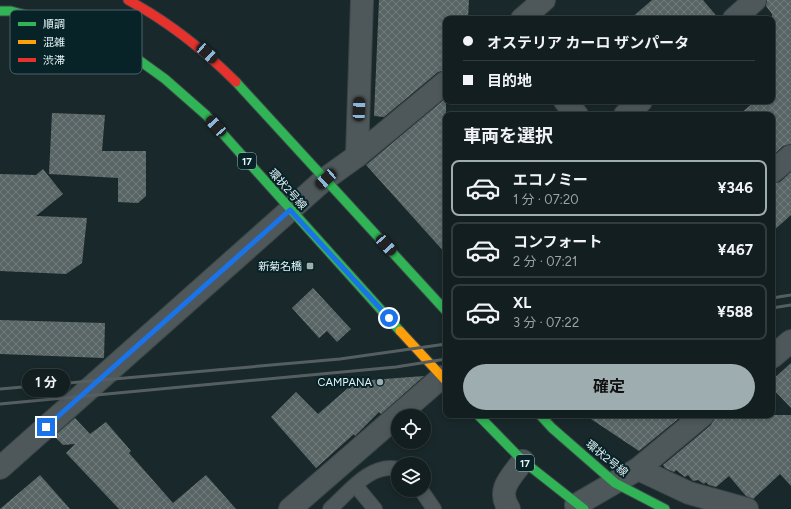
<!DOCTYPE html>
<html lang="ja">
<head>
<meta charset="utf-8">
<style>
  :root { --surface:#131e20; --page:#202b2d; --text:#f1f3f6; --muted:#9da2a5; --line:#323c3e; --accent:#9eadaf }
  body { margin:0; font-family:Figtree,"Noto Sans JP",sans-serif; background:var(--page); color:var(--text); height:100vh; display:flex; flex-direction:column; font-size:15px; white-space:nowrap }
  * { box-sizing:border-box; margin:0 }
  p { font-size:13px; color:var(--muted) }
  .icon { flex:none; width:22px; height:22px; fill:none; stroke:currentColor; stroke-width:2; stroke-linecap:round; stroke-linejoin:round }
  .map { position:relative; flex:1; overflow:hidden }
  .drawer { position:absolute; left:443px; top:112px; width:332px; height:306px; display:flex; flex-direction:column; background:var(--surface); border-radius:8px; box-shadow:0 2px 6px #0003,0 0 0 1px var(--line) }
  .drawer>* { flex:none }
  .banner { position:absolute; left:443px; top:16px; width:332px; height:88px; border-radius:8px; box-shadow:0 2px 6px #0003,0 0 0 1px var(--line); display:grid; align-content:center; height:88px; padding:0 20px; background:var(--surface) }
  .buttons { position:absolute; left:391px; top:409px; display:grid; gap:8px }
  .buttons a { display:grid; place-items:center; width:40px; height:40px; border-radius:50%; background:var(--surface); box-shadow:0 2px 6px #0003,0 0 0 1px var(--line); font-size:20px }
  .end { position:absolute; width:18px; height:18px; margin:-9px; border:5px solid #1a73e8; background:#fff; box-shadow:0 0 0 2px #fff }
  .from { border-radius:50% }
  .bubble { position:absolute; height:28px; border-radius:14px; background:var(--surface); box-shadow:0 2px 6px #0003,0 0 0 1px var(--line); font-size:13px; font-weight:700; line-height:28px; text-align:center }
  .car { position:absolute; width:12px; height:24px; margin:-12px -6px; border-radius:5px; box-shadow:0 0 3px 1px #0007; background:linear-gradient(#222 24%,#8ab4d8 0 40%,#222 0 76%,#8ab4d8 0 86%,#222 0) }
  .banner b { display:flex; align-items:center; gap:14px; height:38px; font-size:15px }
  .banner b+b { border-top:1px solid var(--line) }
  .banner i { width:10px; height:10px; background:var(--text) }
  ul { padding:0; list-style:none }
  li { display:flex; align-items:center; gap:12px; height:56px; margin:0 8px 6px; padding:0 12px; border:2px solid var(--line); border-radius:8px }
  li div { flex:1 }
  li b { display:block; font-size:15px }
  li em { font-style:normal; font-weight:700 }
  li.active { border-color:var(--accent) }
  li>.icon { width:36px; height:36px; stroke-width:1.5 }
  h2 { padding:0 20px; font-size:18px; line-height:48px }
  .cta { display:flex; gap:8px; margin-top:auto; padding:8px 20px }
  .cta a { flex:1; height:46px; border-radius:24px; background:var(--accent); color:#111; font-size:16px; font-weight:700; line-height:46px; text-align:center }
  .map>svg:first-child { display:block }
  .building { fill:url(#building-cross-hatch) }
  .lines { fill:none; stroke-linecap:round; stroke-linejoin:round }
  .lane-casing { stroke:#3b4648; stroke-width:16 }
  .street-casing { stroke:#3b4648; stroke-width:24 }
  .fast-casing { stroke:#3b4648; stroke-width:11 }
  .slow-casing { stroke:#3b4648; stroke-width:11 }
  .jam-casing { stroke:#3b4648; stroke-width:11 }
  .lane { stroke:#4e585a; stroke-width:14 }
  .street { stroke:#4e585a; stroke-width:22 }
  .fast { stroke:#30b455; stroke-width:9 }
  .slow { stroke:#ff9f0a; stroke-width:9 }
  .jam { stroke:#e5322d; stroke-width:9 }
  .rail { stroke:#555f61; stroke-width:3 }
  .route { stroke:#1a73e8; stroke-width:5 }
  .poi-dot { fill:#9eadaf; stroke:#072328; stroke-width:1.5 }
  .labels { text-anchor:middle; stroke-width:4; stroke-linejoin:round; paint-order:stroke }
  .shield { fill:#072328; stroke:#a2b5b9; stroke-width:1 }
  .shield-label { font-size:10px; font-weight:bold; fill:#e5f4f7 }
  .street-label { font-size:11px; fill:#e5f4f7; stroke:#072328 }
  .poi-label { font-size:11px; fill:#e5f4f7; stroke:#072328; text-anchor:end }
  .key { fill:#072328; stroke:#4a6266; stroke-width:1 }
  .key-label { font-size:11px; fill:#e5f4f7 }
</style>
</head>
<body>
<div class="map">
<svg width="791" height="509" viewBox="0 0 791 509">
  <defs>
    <pattern id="building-cross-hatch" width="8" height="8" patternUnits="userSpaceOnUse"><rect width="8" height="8" fill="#596565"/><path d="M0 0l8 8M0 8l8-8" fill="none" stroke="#717c7c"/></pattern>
  </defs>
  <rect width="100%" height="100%" fill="#19282a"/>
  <g class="building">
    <polygon points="379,0 469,0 468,19 446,19 446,70 438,72 384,117 374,116"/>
    <polygon points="652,0 703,0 719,19 630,19"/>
    <polygon points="767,0 791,0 791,144 783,146 772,156 772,115 739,115 755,101 772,101 772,14 766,6"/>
    <polygon points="446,98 446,254 366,165"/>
    <polygon points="52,113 105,115 102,151 146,151 146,196 138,203 118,202 118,178 49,174"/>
    <polygon points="43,169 63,194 36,216 87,218 82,263 66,274 0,271 0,174 36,175"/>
    <polygon points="791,172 791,215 772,232 772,184 780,182"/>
    <polygon points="313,288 351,329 337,342 327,331 319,338 292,308"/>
    <polygon points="0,320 105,323 104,358 0,354"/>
    <polygon points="791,363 791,408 772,388 772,380"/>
    <polygon points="424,376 381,414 379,412 355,436 354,434 316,468 271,417 296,392 318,414 348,388 349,389 358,381"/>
    <polygon points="585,415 683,415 639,451"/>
    <polygon points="715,415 791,415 791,486 780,474 753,499 746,496 729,476 716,487 709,485 706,482 704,484 698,480 693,481 688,475 685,477 676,470 674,472 665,468 663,465 711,425"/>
    <polygon points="75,418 90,434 106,422 131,451 129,453 173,503 206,475 236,509 119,509 66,453 75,444 63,445 54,436"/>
    <polygon points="40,475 70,509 0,509"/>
  </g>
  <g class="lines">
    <defs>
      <g id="lane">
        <polyline points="356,486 375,509"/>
        <polyline points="421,490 434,509"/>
        <path d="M330,509C348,493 371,462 398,469"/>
      </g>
      <g id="street">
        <polyline points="522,19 544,0"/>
        <polyline points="734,19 755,0"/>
        <polyline points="565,101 577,115"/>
        <polyline points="625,115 641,101"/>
        <polyline points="357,156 362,0"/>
        <polyline points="772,172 791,156"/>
        <polyline points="772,357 791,341"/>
        <polyline points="0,468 325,179 357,156 446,82"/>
        <polyline points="638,469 689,493 747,509"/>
        <polyline points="290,509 442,377"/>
        <path d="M509,509C496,490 511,477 523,461"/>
        <polyline points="577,509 576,505 638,469 703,415"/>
      </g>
      <g id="fast">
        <polyline points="0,11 11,11 60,24 105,40 136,58 165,79 206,115 400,331"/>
        <polyline points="236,82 446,311"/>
        <polyline points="478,415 523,461 584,509"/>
        <polyline points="540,415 552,428 615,483 665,509"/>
      </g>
      <polyline id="slow" points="400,331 446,381"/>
      <path id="jam" d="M128,0C169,22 203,49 236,82"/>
    </defs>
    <use href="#lane" class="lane-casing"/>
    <use href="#street" class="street-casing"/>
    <use href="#fast" class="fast-casing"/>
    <use href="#slow" class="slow-casing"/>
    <use href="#jam" class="jam-casing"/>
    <use href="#lane" class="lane"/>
    <use href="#street" class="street"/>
    <use href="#fast" class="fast"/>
    <use href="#slow" class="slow"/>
    <use href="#jam" class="jam"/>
    <g class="rail">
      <polyline points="772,298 791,295"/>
      <polyline points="772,308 791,305"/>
      <polyline points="0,389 340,359 446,344"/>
      <polyline points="0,404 396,367 446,359"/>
    </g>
  </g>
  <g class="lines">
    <polyline class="route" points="46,427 290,210 389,318"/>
  </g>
  <g class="poi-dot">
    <rect x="306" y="262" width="8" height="8" rx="2"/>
    <circle cx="380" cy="382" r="4"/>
  </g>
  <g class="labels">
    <g class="shield">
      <rect x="238" y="153" width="18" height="16" rx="3"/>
      <rect x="516" y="455" width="18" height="16" rx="3"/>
    </g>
    <g class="shield-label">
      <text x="247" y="165">17</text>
      <text x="525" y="467">17</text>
    </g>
    <g class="street-label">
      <text transform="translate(288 189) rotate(48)" y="4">環状2号線</text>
      <text transform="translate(607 458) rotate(39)" y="4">環状2号線</text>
    </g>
    <g class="poi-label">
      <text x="302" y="270">新菊名橋</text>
      <text x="372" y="386">CAMPANA</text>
    </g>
  </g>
  <rect x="10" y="10" width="132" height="64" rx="6" class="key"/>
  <rect x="18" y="22" width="18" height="4" fill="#30b455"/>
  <rect x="18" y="40" width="18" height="4" fill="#ff9f0a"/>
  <rect x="18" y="58" width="18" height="4" fill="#e5322d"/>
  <g class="key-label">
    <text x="43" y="28">順調</text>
    <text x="43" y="46">混雑</text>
    <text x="43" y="64">渋滞</text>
  </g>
</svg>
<div class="buttons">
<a><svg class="icon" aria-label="locate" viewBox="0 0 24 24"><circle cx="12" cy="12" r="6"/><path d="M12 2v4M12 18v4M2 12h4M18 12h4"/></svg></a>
<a><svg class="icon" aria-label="layers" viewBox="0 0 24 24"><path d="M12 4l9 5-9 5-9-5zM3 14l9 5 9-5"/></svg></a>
</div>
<i class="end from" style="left:389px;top:318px"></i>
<i class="end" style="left:46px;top:427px"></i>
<div class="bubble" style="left:22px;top:369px;width:48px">1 分</div>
<i class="car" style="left:207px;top:53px;rotate:132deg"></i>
<i class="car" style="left:359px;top:109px;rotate:2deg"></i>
<i class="car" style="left:216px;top:126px;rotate:318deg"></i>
<i class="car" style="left:326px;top:179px;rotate:228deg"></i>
<i class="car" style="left:386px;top:245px;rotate:138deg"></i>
<div class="banner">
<b><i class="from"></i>オステリア カーロ ザンパータ</b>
<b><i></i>目的地</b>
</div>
<section class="drawer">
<h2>車両を選択</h2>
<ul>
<li class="active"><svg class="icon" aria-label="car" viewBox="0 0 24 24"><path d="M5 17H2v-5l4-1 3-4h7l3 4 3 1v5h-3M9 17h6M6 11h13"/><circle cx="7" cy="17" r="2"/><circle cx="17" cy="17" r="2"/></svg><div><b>エコノミー</b><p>1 分 · 07:20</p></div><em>¥346</em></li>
<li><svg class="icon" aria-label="car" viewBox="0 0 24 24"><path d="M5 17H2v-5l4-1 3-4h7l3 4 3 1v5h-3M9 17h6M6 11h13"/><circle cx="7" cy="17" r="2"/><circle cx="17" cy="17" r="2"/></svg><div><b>コンフォート</b><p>2 分 · 07:21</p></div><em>¥467</em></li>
<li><svg class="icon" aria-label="car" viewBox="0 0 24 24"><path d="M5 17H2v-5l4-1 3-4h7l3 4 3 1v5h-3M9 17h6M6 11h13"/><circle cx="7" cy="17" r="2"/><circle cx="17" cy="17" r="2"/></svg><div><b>XL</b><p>3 分 · 07:22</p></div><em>¥588</em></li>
</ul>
<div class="cta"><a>確定</a></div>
</section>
</div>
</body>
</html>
